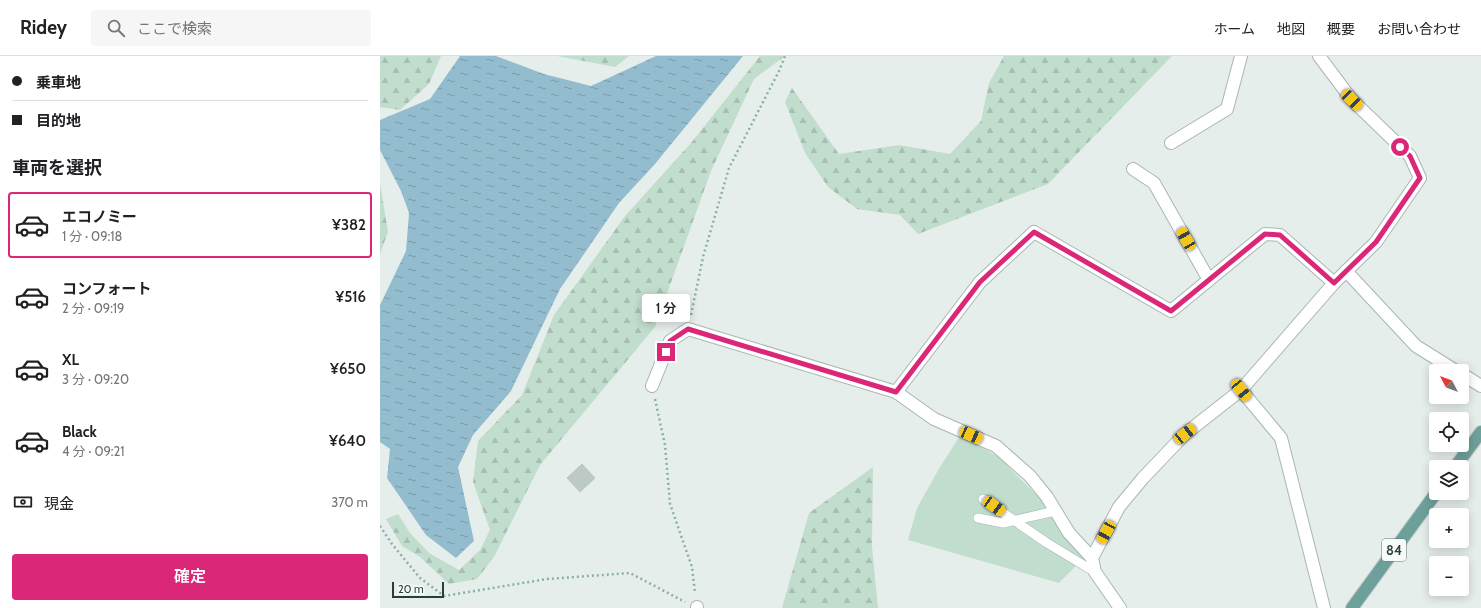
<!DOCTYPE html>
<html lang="ja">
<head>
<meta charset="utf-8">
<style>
  :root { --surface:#fff; --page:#f6f6f6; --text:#202124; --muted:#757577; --line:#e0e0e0; --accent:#db2777 }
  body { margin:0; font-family:Cabin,"Noto Sans JP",sans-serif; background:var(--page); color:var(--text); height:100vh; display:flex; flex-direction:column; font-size:15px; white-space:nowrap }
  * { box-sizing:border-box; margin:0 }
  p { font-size:13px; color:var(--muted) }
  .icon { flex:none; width:22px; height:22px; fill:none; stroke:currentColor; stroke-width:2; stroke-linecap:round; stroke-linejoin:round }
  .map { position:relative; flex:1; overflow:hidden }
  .panel { display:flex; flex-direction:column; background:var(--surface); width:380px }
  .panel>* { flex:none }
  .guide { display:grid; align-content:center; height:88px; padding:0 12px; background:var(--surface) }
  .needle { width:26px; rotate:311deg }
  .fabs { position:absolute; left:1049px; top:308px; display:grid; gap:8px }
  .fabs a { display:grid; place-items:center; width:40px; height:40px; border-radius:4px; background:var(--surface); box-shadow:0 2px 10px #0003; font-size:20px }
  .scale { position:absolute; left:12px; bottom:10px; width:52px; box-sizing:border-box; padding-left:4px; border:2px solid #263f3c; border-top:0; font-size:11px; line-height:14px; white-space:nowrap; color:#263f3c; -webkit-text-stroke:3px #f7faf9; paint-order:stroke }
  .end { position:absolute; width:18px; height:18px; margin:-9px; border:5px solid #db2777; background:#fff; box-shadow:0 0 0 2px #fff }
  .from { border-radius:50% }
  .bubble { position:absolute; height:28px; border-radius:4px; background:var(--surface); box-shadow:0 2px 10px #0003; font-size:13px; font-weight:600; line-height:28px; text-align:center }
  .car { position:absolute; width:12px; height:24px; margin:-12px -6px; border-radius:5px; box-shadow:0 0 3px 1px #0007; background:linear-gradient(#f5c518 24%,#345 0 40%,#f5c518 0 76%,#345 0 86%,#f5c518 0) }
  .guide b { display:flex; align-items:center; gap:14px; height:38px; font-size:15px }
  .guide b+b { border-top:1px solid var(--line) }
  .guide i { width:10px; height:10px; background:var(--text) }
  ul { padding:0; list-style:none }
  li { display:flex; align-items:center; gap:12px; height:66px; margin:0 8px 6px; padding:0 4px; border:2px solid transparent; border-radius:4px }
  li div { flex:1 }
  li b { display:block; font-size:15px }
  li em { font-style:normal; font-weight:600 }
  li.active { border-color:var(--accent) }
  li>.icon { width:36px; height:36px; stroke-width:1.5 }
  h2 { padding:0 12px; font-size:18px; line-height:48px }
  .pay { display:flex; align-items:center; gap:10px; height:44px; padding:0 12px; font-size:15px }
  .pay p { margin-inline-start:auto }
  .primary-button { display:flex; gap:8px; margin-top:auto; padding:8px 12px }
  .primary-button a { flex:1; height:46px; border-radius:4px; background:var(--accent); color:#fff; font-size:16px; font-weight:600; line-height:46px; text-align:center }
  header { display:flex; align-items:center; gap:24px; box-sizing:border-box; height:56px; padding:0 20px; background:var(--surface); border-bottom:1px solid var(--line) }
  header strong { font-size:19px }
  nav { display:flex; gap:22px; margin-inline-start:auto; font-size:14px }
  .search { width:280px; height:36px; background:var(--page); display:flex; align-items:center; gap:10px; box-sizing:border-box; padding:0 14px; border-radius:4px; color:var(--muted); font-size:15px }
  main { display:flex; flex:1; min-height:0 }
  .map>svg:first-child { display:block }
  .green { fill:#c1ddcd }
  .forest { fill:url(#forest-firs) }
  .water { fill:url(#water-ripples) }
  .building { fill:#bcc9c5; stroke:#b9c7c4 }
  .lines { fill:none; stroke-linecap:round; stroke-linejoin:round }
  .lane-casing { stroke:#a9b6b4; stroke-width:10 }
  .street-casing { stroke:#a9b6b4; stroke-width:14 }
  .primary-casing { stroke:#c2c9c8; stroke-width:14 }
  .path { stroke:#89afa9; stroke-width:2.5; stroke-dasharray:2 3; stroke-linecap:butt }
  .lane { stroke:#fff; stroke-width:9 }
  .street { stroke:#fff; stroke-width:12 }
  .primary { stroke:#6ea09b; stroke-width:12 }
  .route { stroke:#db2777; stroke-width:5 }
  .labels { text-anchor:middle; stroke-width:3.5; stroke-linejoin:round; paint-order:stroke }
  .shield { fill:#f7faf9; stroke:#657775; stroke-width:1 }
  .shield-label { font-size:13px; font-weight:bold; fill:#263f3c }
</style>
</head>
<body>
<header>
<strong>Ridey</strong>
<div class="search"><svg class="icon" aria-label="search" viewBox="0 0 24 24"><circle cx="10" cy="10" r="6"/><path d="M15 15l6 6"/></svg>ここで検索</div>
<nav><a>ホーム</a><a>地図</a><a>概要</a><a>お問い合わせ</a></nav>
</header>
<main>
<section class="panel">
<div class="guide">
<b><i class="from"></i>乗車地</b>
<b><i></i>目的地</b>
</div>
<h2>車両を選択</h2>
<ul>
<li class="active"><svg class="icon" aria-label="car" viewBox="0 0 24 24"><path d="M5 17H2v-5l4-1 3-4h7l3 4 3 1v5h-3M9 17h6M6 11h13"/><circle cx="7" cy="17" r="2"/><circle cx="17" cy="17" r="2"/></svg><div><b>エコノミー</b><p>1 分 · 09:18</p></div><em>¥382</em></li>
<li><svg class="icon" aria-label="car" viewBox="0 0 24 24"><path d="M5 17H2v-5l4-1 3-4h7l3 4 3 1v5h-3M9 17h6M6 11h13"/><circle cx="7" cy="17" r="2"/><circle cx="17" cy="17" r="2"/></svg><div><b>コンフォート</b><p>2 分 · 09:19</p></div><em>¥516</em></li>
<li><svg class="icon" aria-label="car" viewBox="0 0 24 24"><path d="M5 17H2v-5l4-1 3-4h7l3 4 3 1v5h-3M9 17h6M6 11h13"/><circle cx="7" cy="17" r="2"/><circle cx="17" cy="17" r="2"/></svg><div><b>XL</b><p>3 分 · 09:20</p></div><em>¥650</em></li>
<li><svg class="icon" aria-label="car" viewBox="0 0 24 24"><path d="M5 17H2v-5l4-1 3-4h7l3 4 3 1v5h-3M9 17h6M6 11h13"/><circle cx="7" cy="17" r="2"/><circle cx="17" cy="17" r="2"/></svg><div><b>Black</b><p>4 分 · 09:21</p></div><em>¥640</em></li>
</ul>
<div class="pay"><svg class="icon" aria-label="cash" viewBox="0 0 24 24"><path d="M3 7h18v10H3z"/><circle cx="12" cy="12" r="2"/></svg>現金<p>370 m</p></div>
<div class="primary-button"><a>確定</a></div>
</section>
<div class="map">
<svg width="1101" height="552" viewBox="0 0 1101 552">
  <defs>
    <pattern id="forest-firs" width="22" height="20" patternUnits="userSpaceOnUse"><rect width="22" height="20" fill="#c1ddcd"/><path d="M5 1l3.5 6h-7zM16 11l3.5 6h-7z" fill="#a6bfb1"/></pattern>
    <pattern id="water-ripples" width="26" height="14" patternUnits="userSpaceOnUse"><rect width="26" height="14" fill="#93bdcf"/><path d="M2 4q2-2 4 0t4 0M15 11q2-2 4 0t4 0" fill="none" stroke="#789ba9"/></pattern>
  </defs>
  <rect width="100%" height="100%" fill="#e6eeec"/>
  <polygon class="green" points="580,380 619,401 666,449 706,500 679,527 528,484 537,452 560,411"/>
  <g class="forest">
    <polygon points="0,0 61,0 49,28 20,54 0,51"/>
    <polygon points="177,0 249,0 235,11"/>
    <polygon points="380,0 405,0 374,23 331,115 275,271 160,409 114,501 97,523 69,528 40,501 22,490 6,463 18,458 30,477 49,497 79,514 100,494 110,474 93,426 98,385 142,339 174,259 245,160 311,87"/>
    <polygon points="624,0 792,0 668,128 538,178 520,159 477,153 448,131 425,97 405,46 412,32 459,98 519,89 570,98 601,65 609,27"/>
    <polygon points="0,127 8,176 0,198"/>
    <polygon points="493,411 492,491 498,552 402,552 429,457"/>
  </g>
  <polygon class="water" points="80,0 116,0 164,18 211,30 276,0 363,0 275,108 239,147 180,233 131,335 93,379 78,411 94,485 76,502 46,479 7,422 10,393 0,386 0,249 26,195 29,157 21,135 0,94 0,64 50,43"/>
  <polygon class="building" points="202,408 215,422 200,436 187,422"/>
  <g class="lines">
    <defs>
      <g id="lane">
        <polyline points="603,443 667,487 715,516"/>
        <polyline points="598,462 623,467 675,455"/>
      </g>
      <g id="street">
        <polyline points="791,87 847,53 861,0"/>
        <polyline points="753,113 774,127 829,224"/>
        <polyline points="966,215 1036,290 1076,315"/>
        <polyline points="1082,318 1101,330"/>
        <polyline points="272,330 290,285 308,273 516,336 554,363 616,390 650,420 667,441 689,477 712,502"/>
        <polyline points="861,334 901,382 944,552"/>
        <polyline points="516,336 600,226 654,176 791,255 885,178 900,179 954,227"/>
        <polyline points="317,551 317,552"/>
        <polyline points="740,552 715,516 712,502 739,451 763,422 805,378 861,334 954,227 996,186 1040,122 1030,100 972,44 939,0"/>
      </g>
      <g id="primary">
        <polyline points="1075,411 1101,376"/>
        <polyline points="972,552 1056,437"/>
      </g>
    </defs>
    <use href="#lane" class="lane-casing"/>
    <use href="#street" class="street-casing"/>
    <use href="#primary" class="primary-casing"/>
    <g class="path">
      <polyline points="311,259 323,201 349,112 399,15 405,0"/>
      <polyline points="275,343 285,389 290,448 312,511 315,537"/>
      <polyline points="0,470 12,488 40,522 64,540 167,523 250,517 305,546"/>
    </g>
    <use href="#lane" class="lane"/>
    <use href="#street" class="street"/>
    <use href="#primary" class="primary"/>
  </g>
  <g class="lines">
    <polyline class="route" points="286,296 290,285 308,273 516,336 600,226 654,176 791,255 885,178 900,179 954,227 996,186 1040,122 1030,100 1020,91"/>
  </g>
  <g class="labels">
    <rect class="shield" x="1002" y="483" width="24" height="22" rx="3"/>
    <g class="shield-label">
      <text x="1014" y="499">84</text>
    </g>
  </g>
</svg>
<div class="fabs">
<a><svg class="needle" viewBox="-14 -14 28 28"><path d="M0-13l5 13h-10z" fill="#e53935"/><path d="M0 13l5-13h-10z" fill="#757577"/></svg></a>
<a><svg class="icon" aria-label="locate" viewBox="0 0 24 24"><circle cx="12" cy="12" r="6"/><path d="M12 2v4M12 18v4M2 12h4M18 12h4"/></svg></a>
<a><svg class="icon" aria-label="layers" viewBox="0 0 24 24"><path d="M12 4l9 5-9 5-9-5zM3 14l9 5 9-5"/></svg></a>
<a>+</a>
<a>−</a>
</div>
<div class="scale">20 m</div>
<i class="end from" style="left:1020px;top:91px"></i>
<i class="end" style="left:286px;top:296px"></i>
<div class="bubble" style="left:262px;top:238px;width:48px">1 分</div>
<i class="car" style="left:972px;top:44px;rotate:134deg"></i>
<i class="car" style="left:806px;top:183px;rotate:330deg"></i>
<i class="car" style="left:861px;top:334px;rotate:141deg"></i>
<i class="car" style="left:805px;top:378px;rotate:52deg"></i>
<i class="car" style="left:591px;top:379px;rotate:114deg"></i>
<i class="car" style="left:614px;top:450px;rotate:125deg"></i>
<i class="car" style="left:726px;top:476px;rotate:209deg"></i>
</div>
</main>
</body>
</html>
